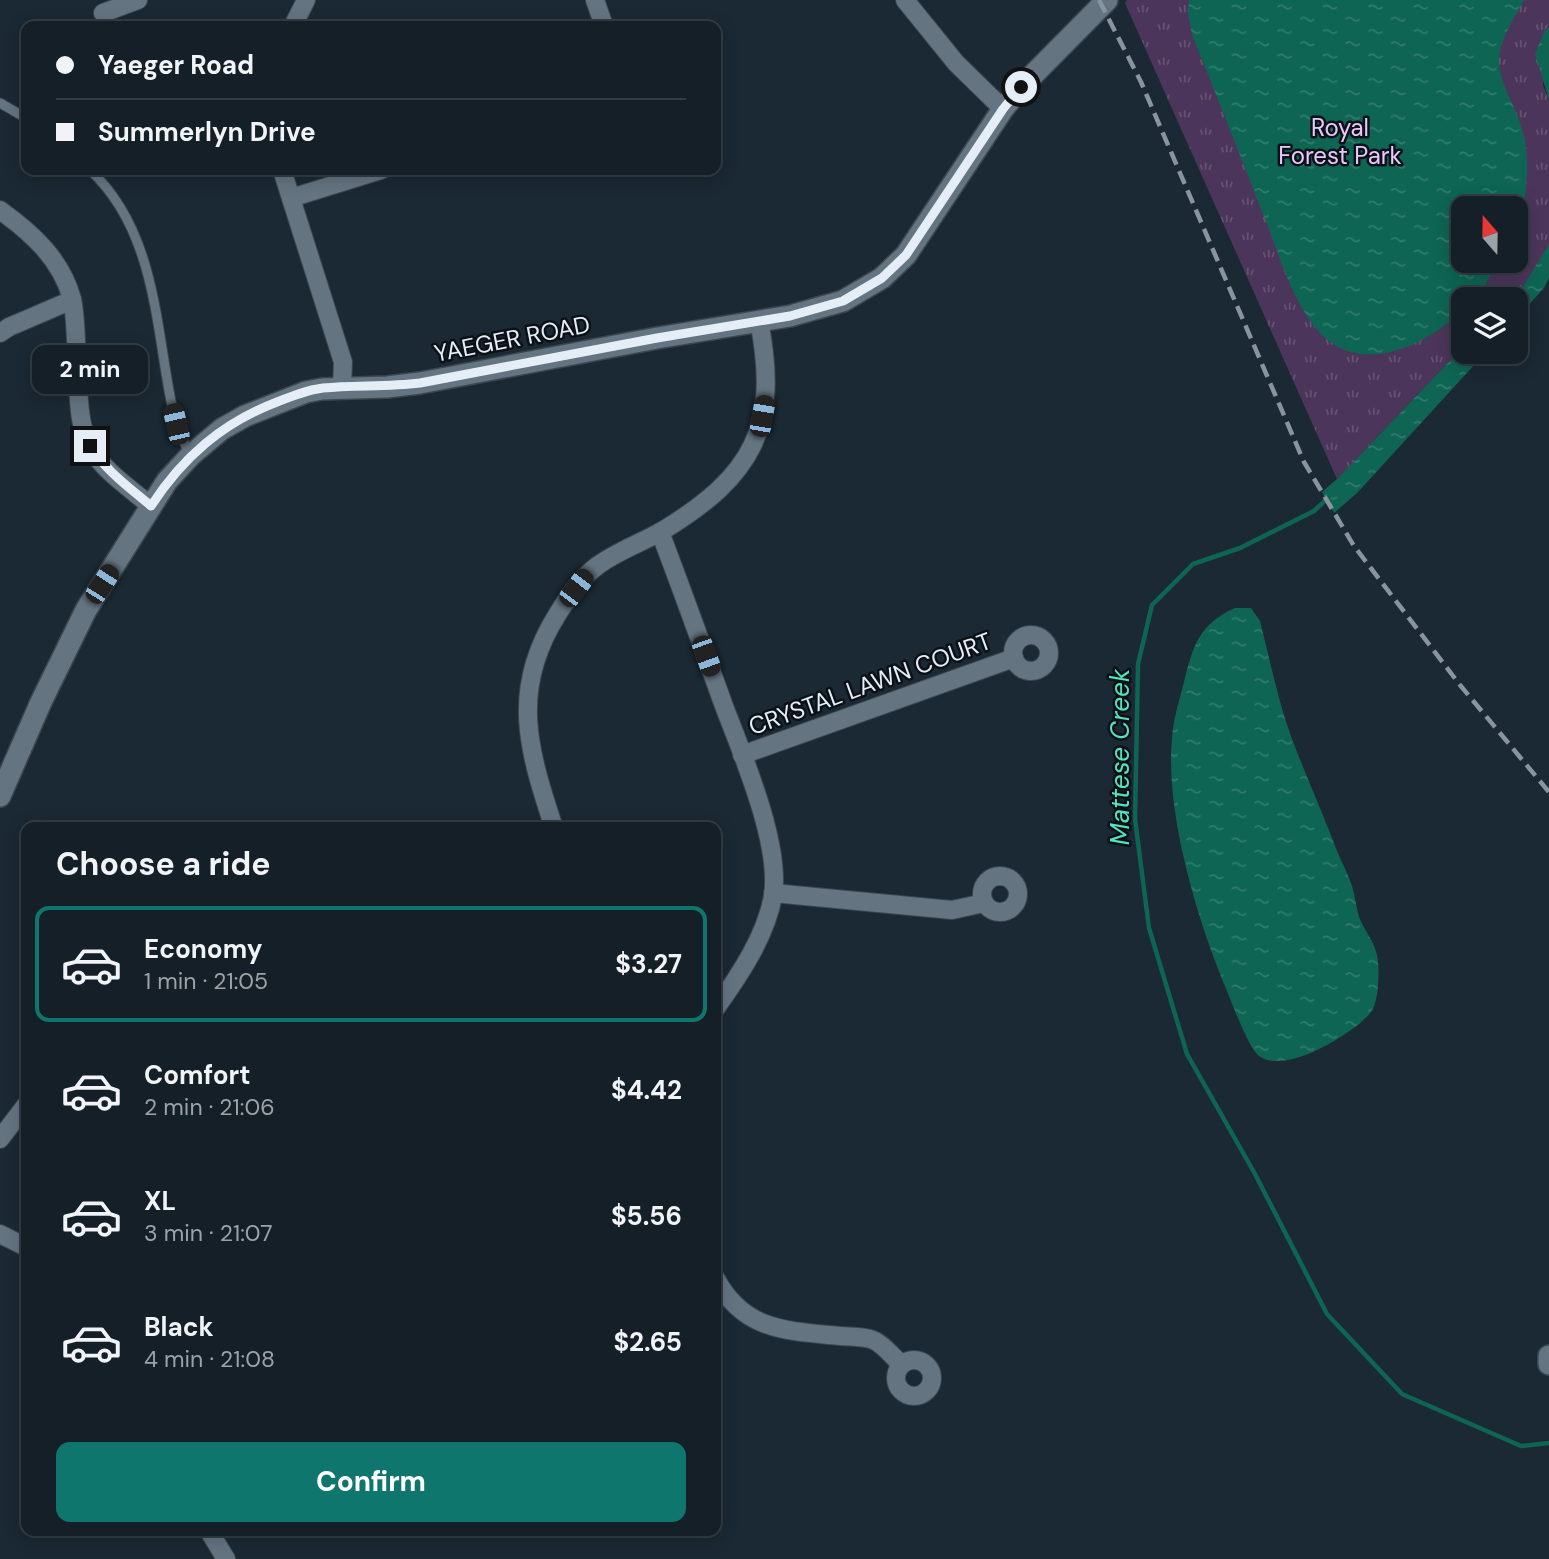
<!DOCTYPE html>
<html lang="en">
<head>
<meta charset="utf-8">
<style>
  :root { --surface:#141f27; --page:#1d272f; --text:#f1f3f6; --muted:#9da2a7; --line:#333d44; --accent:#0f766e }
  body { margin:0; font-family:"DM Sans",sans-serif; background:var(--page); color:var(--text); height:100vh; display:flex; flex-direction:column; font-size:26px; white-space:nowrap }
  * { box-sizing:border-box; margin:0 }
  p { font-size:23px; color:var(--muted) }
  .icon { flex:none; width:38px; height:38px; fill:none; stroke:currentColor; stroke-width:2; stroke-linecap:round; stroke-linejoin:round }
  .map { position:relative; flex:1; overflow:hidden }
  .panel { position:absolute; left:21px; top:822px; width:700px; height:714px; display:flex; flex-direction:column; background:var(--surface); border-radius:14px; box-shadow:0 4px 18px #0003,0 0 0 2px var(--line) }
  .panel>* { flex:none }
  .banner { position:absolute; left:21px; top:21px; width:700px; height:154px; border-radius:14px; box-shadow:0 4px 18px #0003,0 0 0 2px var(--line); display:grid; align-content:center; height:154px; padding:0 35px; background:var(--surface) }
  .needle { width:46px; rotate:340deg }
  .tools { position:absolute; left:1451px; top:196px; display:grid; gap:14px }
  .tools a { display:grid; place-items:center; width:77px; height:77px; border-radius:14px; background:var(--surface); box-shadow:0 4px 18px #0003,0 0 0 2px var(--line); font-size:35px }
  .end { position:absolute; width:32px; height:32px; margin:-16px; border:9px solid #e5eef6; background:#111; box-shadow:0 0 0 4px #111 }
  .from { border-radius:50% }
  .bubble { position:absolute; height:49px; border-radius:14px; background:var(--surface); box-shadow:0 4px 18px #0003,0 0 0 2px var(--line); font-size:23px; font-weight:700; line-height:49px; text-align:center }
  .car { position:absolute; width:21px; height:42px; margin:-21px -10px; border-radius:9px; box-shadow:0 0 5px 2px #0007; background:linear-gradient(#222 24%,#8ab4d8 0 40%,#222 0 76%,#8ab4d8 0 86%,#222 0) }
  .banner b { display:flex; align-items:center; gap:24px; height:66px; font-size:26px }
  .banner b+b { border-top:2px solid var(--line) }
  .banner i { width:18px; height:18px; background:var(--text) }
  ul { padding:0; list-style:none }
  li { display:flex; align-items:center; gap:21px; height:116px; margin:0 14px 10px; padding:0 21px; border:4px solid transparent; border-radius:14px }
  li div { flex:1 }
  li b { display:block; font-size:26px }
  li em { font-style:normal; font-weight:700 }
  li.current { border-color:var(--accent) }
  li>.icon { width:63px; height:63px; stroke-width:1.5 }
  h2 { padding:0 35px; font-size:32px; line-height:84px }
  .button { display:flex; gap:14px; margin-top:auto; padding:14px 35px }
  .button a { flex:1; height:80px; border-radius:14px; background:var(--accent); color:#fff; font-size:28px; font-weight:700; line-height:80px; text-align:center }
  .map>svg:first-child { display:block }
  .park { fill:url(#park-tufts); fill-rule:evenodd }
  .water { fill:url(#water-ripples) }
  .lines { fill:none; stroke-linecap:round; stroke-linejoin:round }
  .stream { stroke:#0e6553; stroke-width:4.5 }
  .service-casing { stroke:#3b4650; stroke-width:11 }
  .minor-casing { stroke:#3b4650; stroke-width:20 }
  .tertiary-casing { stroke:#3b4650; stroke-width:24 }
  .service { stroke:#647481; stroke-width:9 }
  .minor { stroke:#647481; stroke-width:18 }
  .tertiary { stroke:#647481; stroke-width:21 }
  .rail { stroke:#89959e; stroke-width:4.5; stroke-dasharray:14 7; stroke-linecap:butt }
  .route { stroke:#e5eef6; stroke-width:9 }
  .labels { text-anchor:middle; stroke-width:5; stroke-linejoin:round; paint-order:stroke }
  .park-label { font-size:24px; fill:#e8c8fd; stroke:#0b1116 }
  .street-label { font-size:24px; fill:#e5eef6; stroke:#0b1116 }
  .water-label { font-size:26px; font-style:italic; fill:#53e3c1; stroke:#0b1116 }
</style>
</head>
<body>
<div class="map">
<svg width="1549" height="1559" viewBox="0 0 1549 1559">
  <defs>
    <pattern id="park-tufts" width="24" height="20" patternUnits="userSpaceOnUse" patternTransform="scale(1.75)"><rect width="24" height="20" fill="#4c355a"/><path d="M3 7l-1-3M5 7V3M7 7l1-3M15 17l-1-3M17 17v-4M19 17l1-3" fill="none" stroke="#665372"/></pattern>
    <pattern id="water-ripples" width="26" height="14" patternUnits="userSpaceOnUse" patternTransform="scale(1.75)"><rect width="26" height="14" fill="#0e6553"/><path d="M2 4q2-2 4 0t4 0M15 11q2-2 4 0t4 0" fill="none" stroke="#317b6c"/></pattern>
  </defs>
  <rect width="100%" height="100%" fill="#1b2934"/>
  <path class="park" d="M1127,0H1549V27L1545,30L1543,85L1549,100V250L1524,285L1510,299H1463V347L1337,479L1125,3ZM1463,208H1516V261H1463Z"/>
  <g class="water">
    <path d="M1189,0H1524C1514,18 1500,39 1499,60C1499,83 1515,105 1521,126C1532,160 1526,194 1519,228L1516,234V208H1463V261H1499L1483,288L1472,299H1463V309C1430,344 1362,377 1321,334C1294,306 1279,255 1265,219C1241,158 1217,96 1192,35L1188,13Z"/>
    <polygon points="1549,27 1549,100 1535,54 1545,30"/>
    <polygon points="1549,244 1549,278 1544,288 1516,319 1516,299 1510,299 1524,285"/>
    <polygon points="1463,347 1463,352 1486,352 1358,492 1334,513 1322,492 1337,479"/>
    <path d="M1235,608H1251L1260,621C1270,660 1278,701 1292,739C1306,776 1323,814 1337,851C1342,863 1348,874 1352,886C1355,896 1356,907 1359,917C1364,930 1374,941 1377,955C1380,968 1379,1002 1371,1012C1355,1033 1279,1080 1256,1053C1248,1044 1232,1004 1227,991C1198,922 1165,814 1172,739C1173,720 1179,701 1184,682C1193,646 1199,624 1235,608Z"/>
  </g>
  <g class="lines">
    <polyline class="stream" points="1329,497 1314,511 1240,548 1193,564 1152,605 1138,664 1135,819 1149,928 1187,1054 1255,1174 1327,1314 1402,1394 1521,1446 1549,1443"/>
    <defs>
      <g id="service">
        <polyline points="0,103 26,118"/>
        <path d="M90,170C145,221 154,297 165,367C170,397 174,429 191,455"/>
      </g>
      <g id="minor">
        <polyline points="595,0 604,26"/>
        <polyline points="905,0 956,63 1003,109"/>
        <polyline points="103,13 138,0"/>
        <polyline points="293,26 306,0"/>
        <polyline points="282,170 343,362 342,387"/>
        <polyline points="291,198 381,170"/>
        <path d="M0,210C32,233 61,259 72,299C77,321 76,361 78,384C79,405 80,428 90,447C103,471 131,489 151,506"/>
        <polyline points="0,333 9,327 72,300"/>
        <path d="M660,532C682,590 703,648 724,706C743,756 781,844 773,896C766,936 739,976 716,1008"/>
        <circle cx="1031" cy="653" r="18"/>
        <polyline points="742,755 1014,658"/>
        <path d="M554,828C528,749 510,690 557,615C568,597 580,579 597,566C617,551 641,543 662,531C753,476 780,427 759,321"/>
        <circle cx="1000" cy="894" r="18"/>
        <polyline points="773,893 952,910 984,903"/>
        <polyline points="0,1139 26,1105"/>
        <polyline points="0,1234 26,1247"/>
        <path d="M716,1279C744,1331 787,1331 840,1336C850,1337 863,1336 873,1340C882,1343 893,1357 901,1364"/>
        <circle cx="914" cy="1378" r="18"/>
        <polyline points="209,1531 226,1559"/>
      </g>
      <g id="tertiary">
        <polyline points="0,796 41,702 86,610 167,481 191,455 222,429 245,416 306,392 322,389 387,387 420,383 657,338 790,316 843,301 882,278 906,255 1003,109 1021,87 1107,0"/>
        <polyline points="1549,1356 1549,1364"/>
      </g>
    </defs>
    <use href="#service" class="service-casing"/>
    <use href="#minor" class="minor-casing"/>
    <use href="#tertiary" class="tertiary-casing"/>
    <use href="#service" class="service"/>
    <use href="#minor" class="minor"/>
    <use href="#tertiary" class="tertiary"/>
    <polyline class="rail" points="1099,0 1141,82 1304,462 1354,546 1460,685 1549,792"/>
  </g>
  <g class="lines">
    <path class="route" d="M90,446C105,470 130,488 151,506C183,457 222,423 277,402C292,396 307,390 323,388C355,385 387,387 420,383L657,338L790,316L843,301L882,278L906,255L1003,109L1021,87"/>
  </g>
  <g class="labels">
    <g class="park-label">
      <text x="1340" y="136">Royal<tspan x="1340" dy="28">Forest Park</tspan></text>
    </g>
    <g class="street-label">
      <text transform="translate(512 339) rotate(-11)" y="8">YAEGER ROAD</text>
      <text transform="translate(870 684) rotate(-20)" y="8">CRYSTAL LAWN COURT</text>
    </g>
    <g class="water-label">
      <text transform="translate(1120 757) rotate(-90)" y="9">Mattese Creek</text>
    </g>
  </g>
</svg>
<div class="tools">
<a><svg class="needle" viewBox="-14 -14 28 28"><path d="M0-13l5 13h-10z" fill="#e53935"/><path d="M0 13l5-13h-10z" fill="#9da2a7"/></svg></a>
<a><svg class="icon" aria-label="layers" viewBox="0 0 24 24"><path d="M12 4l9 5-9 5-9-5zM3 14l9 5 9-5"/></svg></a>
</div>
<i class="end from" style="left:1021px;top:87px"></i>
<i class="end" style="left:90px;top:446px"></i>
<div class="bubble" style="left:32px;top:345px;width:116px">2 min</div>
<i class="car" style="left:762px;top:416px;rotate:10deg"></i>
<i class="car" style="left:176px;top:424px;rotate:347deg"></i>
<i class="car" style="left:102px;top:584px;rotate:33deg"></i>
<i class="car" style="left:576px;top:588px;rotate:37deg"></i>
<i class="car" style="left:706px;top:656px;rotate:160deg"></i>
<div class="banner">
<b><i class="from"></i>Yaeger Road</b>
<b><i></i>Summerlyn Drive</b>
</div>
<section class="panel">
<h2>Choose a ride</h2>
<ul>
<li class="current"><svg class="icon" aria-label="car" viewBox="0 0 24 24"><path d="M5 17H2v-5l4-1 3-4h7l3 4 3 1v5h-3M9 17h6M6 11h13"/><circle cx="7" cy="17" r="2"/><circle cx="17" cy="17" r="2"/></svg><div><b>Economy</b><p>1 min · 21:05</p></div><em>$3.27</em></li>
<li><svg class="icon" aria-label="car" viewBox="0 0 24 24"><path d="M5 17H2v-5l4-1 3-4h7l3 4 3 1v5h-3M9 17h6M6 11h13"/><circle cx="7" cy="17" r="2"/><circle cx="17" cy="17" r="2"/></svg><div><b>Comfort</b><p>2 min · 21:06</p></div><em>$4.42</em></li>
<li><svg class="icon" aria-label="car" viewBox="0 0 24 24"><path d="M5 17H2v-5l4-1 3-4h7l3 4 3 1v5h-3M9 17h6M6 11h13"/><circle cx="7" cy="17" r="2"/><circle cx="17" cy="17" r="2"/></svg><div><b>XL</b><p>3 min · 21:07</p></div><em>$5.56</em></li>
<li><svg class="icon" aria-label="car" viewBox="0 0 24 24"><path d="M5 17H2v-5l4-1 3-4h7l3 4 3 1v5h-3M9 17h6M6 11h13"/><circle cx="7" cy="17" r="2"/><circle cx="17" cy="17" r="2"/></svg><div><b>Black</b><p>4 min · 21:08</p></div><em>$2.65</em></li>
</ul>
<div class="button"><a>Confirm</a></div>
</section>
</div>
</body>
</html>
